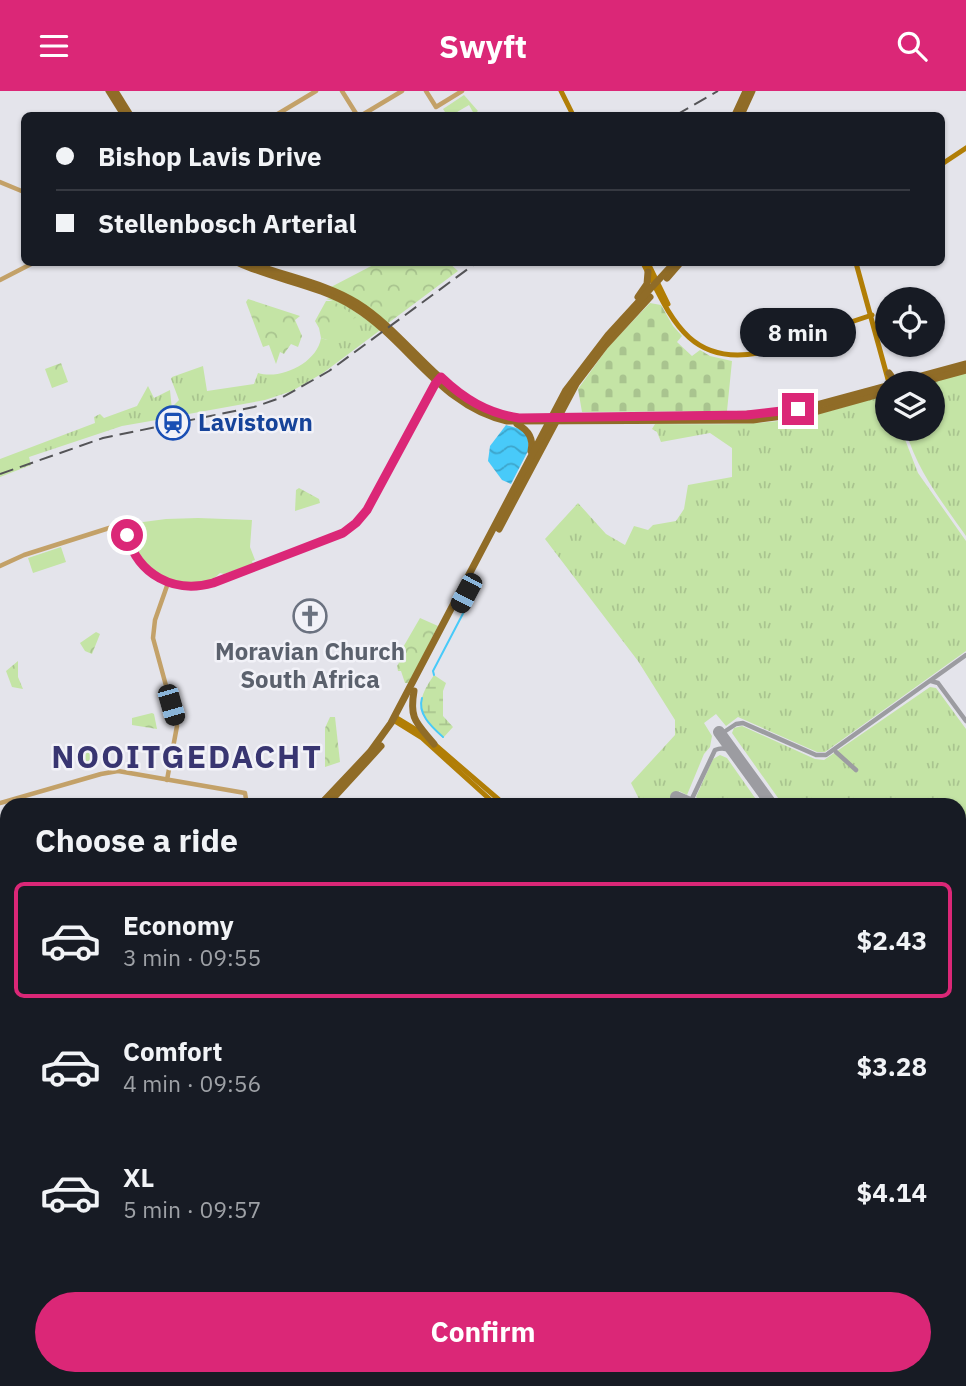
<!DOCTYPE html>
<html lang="en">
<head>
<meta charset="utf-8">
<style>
  :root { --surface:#171b24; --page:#242831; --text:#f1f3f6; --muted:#9ea1a6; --line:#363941; --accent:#db2777 }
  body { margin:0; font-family:"IBM Plex Sans",sans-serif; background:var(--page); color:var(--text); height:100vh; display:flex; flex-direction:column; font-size:26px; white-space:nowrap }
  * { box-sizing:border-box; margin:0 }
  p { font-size:23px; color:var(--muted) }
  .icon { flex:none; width:38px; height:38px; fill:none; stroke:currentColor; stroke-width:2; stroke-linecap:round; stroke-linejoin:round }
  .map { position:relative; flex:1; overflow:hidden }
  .sheet { position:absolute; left:0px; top:707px; width:966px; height:588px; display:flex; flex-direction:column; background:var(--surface); border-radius:21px 21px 0 0; box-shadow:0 2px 5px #0004 }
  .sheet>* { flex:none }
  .top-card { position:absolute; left:21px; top:21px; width:924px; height:154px; border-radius:10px; box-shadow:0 2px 5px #0004; display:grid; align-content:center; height:154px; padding:0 35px; background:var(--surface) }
  .tools { position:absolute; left:875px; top:196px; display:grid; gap:14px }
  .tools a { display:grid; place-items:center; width:70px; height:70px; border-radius:50%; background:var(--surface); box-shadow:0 2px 5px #0004; font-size:35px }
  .end { position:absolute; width:32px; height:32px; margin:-16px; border:9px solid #db2777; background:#fff; box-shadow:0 0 0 4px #fff }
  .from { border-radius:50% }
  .bubble { position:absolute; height:49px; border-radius:24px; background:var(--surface); box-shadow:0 2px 5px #0004; font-size:23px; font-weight:700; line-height:49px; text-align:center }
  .car { position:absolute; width:21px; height:42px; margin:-21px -10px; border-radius:9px; box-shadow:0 0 5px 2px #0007; background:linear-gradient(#222 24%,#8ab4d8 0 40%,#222 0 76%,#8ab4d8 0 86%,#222 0) }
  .top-card b { display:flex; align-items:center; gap:24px; height:66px; font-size:26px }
  .top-card b+b { border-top:2px solid var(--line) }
  .top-card i { width:18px; height:18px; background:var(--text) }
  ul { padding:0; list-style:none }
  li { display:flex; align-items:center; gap:21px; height:116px; margin:0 14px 10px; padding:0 21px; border:4px solid transparent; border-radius:10px }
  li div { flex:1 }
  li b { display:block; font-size:26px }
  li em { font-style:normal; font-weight:700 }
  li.current { border-color:var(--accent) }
  li>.icon { width:63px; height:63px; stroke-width:1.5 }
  h2 { padding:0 35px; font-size:32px; line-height:84px }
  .cta { display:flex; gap:14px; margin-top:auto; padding:14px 35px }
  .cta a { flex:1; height:80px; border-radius:42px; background:var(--accent); color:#fff; font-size:28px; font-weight:700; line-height:80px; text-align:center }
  header { display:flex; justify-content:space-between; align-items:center; height:91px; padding:0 35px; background:var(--accent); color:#fff; font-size:32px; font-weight:700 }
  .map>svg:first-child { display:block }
  .grass { fill:url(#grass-tufts) }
  .wetland { fill:url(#wetland-marsh) }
  .cemetery { fill:url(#cemetery-stones) }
  .park { fill:url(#park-crowns) }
  .pitch { fill:#c4e4a5 }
  .water { fill:url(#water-waves) }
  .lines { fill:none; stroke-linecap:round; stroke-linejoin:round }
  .stream { stroke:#48caf9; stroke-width:2 }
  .taxiway { stroke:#9c9ca1; stroke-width:4.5 }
  .runway { stroke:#9c9ca1; stroke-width:12 }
  .tertiary { stroke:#c3a168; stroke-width:4.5 }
  .secondary { stroke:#b17e06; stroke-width:5 }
  .primary { stroke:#906c27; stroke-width:7 }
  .motorway { stroke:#775b2a; stroke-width:9 }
  .rail { stroke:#545457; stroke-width:2; stroke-dasharray:14 7; stroke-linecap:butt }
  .route { stroke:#db2777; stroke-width:9 }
  .labels { text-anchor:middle; stroke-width:5; stroke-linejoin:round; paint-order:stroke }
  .transit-label { font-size:24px; font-weight:bold; fill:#164399; stroke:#f2f2f8; text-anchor:start }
  .worship-label { font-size:24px; font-weight:bold; fill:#5b616d; stroke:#f2f2f8 }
  .district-label { font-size:32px; font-weight:bold; letter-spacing:2px; fill:#383571; stroke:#f2f2f8 }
</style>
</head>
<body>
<header><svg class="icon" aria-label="menu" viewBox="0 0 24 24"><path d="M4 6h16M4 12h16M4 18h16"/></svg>Swyft<svg class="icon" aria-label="search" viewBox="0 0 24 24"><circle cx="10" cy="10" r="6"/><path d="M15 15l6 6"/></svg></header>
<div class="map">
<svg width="966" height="1295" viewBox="0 0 966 1295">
  <defs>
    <pattern id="grass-tufts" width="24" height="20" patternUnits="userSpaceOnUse" patternTransform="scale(1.75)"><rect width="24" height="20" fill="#c4e4a5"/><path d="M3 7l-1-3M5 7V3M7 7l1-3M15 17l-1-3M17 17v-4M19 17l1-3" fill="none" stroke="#a9c48f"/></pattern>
    <pattern id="wetland-marsh" width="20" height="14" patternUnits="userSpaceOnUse" patternTransform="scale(1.75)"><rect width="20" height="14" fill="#c4e4a5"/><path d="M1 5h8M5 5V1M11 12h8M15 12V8" fill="none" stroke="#a9c48f"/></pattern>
    <pattern id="cemetery-stones" width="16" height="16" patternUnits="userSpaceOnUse" patternTransform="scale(1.75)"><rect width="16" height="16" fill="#c4e4a5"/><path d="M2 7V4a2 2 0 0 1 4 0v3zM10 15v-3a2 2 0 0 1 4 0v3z" fill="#a9c48f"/></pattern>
    <pattern id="park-crowns" width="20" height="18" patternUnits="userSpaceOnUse" patternTransform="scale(1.75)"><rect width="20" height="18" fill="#c4e4a5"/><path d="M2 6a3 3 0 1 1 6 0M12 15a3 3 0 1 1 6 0" fill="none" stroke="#a9c48f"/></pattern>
    <pattern id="water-waves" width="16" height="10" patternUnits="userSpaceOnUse" patternTransform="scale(1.75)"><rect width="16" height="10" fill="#48caf9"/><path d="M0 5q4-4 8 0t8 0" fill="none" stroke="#3da5cb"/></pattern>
  </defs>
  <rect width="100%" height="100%" fill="#e4e4eb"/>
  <g class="grass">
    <path d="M330,207L345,214L379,237V240L323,282L292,300L265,309L183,324L181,317L173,318V315L179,309L171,288L172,286L203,275L207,300L254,293L258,282C281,289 317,272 321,247L327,249L333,210L326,208Z"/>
    <path d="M966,281V445C940,408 918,381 905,338H933V292H926Z"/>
    <polygon points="148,295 154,307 170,299 172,319 168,320 168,327 122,335 29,366 31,374 0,386 0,368 95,332 94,326 100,323 104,327 137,315"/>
    <path d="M887,303V338H901L918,382L966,450V560L825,661H817L738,626L726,635L716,623L704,632L712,645L710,656L704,663L687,704L679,700L674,714H642L631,692L675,644V629L638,570L545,448L578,412L606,443L625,454L634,435L648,439L653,434L676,430L684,418L688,394L732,386V357L710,342L661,351L657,341L652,338L655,333C699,333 743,335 786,329C821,324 854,313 887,303Z"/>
    <polygon points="930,596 936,597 966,638 966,830 959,827 959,714 783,714 732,642 734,637 742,635 815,668 824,669"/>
    <path d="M720,664L727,667L760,714C742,714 709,720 696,706L713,668Z"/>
    <polygon points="959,840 966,843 966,919 959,920"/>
    <polygon points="966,926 966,967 959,957 959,927"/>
    <polygon points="959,990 966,1000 966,1093 959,1093"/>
    <polygon points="959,1178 966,1179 966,1254 959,1252"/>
  </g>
  <path class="wetland" d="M434,584L446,592L443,600V625L453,636L443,647C417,624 414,613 434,584Z"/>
  <polygon class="cemetery" points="650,212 661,214 673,235 682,245 677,251 692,265 700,259 710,265 732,270 727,320 582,321 578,298 609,255"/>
  <g class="park">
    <polygon points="377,172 449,172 458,180 387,233 331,196"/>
    <polygon points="248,208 300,225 295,229 302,245 298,256 291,253 284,263 280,261 276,273 269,254 263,256 246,211"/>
    <polygon points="326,210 333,210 356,226 327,249 321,247 319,237 315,230"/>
    <polygon points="61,272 68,291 52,297 45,278"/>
    <polygon points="299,397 319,408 320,412 295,420 296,399"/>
    <polygon points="420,527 438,535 409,592 405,592 401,580 398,580 397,575 400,570 398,565"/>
    <polygon points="96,541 100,543 92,563 85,560 80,552"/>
    <polygon points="18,570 18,586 23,598 12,596 6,580"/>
    <polygon points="152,622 154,623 157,638 132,634 132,627"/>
    <polygon points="330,626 335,626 340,671 325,676 325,637"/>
    <polygon points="78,659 99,663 100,665 81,673 76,660"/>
  </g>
  <g class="pitch">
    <polygon points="464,4 478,20 474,23 469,14 452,24 447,24 443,18"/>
    <path d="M198,427L252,429L250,456L255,469L252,470L253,473L224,483L220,482C197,505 154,488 139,464C132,455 130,444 128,433L166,428Z"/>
    <polygon points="61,456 66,471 33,482 28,467"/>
  </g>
  <polygon class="water" points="506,334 520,338 529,346 528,360 511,393 502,389 488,370 490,355"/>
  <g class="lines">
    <g class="stream">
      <polyline points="434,584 433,580 469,511"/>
      <path d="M422,607C417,623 432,636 443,646"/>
      <polyline points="331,1288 333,1295"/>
    </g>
    <g class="taxiway">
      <polyline points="931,590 938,592 966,630"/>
      <polyline points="721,643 736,633 743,632 816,664 826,664 966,564"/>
      <polyline points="836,661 856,679"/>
      <path d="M689,714L715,659C729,653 736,665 744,675"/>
      <polyline points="959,923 966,922"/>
      <polyline points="959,1100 966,1099"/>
      <polyline points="959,1118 966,1126"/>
    </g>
    <g class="runway">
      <polyline points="719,641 772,714"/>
      <polyline points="676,706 695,714"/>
      <polyline points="959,833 966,836"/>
      <polyline points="959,974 966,983"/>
    </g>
    <g class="tertiary">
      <polyline points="342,0 357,24"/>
      <polyline points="426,0 436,16 462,0"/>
      <polyline points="276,24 316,0"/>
      <polyline points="362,24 402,0"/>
      <polyline points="0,91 24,101"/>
      <polyline points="0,189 33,172"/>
      <path d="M0,475L24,464L125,432C135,478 166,507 215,491L336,445L353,435L367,419L438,289"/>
      <polyline points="167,689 177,635 153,547 155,529 168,492"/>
      <polyline points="0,712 101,683 118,680 245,702 247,714"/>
      <polyline points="54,1291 114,1295"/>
      <polyline points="307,1295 307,1288"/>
    </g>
    <g class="secondary">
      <polyline points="561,0 573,24"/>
      <polyline points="942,73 966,57"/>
      <path d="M643,172C670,224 687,275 758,262L872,224"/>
      <polyline points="648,172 668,213"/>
      <polyline points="856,172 889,292"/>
      <polyline points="395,626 423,643"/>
      <polyline points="393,629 422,647 496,714"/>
      <polyline points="433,652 505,714"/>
      <polyline points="0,945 7,951"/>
      <polyline points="655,1288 657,1295"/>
      <polyline points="661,1288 661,1295"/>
      <polyline points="54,1295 55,1288"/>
    </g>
    <g class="primary">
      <polyline points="109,0 124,24"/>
      <polyline points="115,0 130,24"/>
      <polyline points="735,24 746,0"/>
      <polyline points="741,24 752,0"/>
      <path d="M239,172C276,189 319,194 354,216C409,250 441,316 507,330L753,329L815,321L887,301"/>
      <path d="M251,172C286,186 325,192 357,212C415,248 452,326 528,327"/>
      <polyline points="667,187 680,172"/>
      <polyline points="638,206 647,193 648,181"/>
      <polyline points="889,282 894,289 902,290"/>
      <polyline points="896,292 966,273"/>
      <polyline points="918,292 966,279"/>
      <polyline points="547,327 762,323 813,315 887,295"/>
      <path d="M517,333C528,339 534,347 531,360"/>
      <polyline points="499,438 576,293 605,255 650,206"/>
      <path d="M414,600C409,629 417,632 434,653"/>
      <polyline points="320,714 370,661 391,632 566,299 608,244 674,172"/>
      <polyline points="327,714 381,655"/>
      <polyline points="0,831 7,829"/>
    </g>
    <g class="motorway">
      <polyline points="0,1026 7,1026"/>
      <polyline points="518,1288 529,1295"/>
    </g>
    <g class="rail">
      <polyline points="676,24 718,0"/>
      <polyline points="0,383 103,347 254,316 283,306 329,280 476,172"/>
    </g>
  </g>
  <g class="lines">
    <path class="route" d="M127,444C138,484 174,503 213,492L343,442L356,432L367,419L435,293L441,286C464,308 487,322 519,327L747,324L798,318"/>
  </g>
  <defs>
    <symbol id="station-ring" viewBox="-11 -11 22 22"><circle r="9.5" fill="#f2f2f8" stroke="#1a4fb4" stroke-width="1.5"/><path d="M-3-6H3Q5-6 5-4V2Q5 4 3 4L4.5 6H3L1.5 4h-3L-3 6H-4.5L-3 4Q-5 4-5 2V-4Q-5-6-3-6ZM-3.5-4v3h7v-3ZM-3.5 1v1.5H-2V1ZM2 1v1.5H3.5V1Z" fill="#1a4fb4"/></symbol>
    <symbol id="church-ring" viewBox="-11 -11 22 22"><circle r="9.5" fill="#f2f2f8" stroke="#6b7280" stroke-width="1.5"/><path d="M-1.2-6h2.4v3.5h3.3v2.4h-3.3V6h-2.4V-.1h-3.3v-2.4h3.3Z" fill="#6b7280"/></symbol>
  </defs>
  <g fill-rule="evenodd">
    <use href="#station-ring" x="154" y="313" width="38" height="38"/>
    <use href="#church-ring" x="291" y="506" width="38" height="38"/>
  </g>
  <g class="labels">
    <g class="transit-label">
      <text x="198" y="340">Lavistown</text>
    </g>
    <g class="worship-label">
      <text x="310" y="569">Moravian Church<tspan x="310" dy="28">South Africa</tspan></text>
    </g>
    <g class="district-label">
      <text x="187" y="677">NOOITGEDACHT</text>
    </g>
  </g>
</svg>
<div class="tools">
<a><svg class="icon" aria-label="locate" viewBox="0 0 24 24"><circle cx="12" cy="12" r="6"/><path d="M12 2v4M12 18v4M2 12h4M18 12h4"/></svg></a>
<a><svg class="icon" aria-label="layers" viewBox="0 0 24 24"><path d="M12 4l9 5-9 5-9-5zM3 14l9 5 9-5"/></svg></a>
</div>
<i class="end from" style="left:127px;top:444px"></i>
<i class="end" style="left:798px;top:318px"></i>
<div class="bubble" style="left:740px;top:217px;width:116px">8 min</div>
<i class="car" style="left:466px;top:502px;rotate:208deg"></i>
<i class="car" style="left:171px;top:614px;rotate:164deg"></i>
<div class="top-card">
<b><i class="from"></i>Bishop Lavis Drive</b>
<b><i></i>Stellenbosch Arterial</b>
</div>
<section class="sheet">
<h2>Choose a ride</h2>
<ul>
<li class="current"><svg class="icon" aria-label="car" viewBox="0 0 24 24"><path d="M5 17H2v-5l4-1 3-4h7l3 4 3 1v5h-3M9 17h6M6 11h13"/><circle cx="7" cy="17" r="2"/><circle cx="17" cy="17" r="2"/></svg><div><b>Economy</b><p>3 min · 09:55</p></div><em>$2.43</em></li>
<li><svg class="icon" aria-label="car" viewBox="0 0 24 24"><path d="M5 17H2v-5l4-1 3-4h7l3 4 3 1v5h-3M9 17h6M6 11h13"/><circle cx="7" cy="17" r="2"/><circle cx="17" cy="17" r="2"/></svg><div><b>Comfort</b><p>4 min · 09:56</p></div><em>$3.28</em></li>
<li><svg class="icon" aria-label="car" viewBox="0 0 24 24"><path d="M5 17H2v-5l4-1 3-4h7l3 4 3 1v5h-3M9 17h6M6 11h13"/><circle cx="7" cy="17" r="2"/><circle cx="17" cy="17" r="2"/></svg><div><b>XL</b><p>5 min · 09:57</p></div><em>$4.14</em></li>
</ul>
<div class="cta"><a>Confirm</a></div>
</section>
</div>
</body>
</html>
